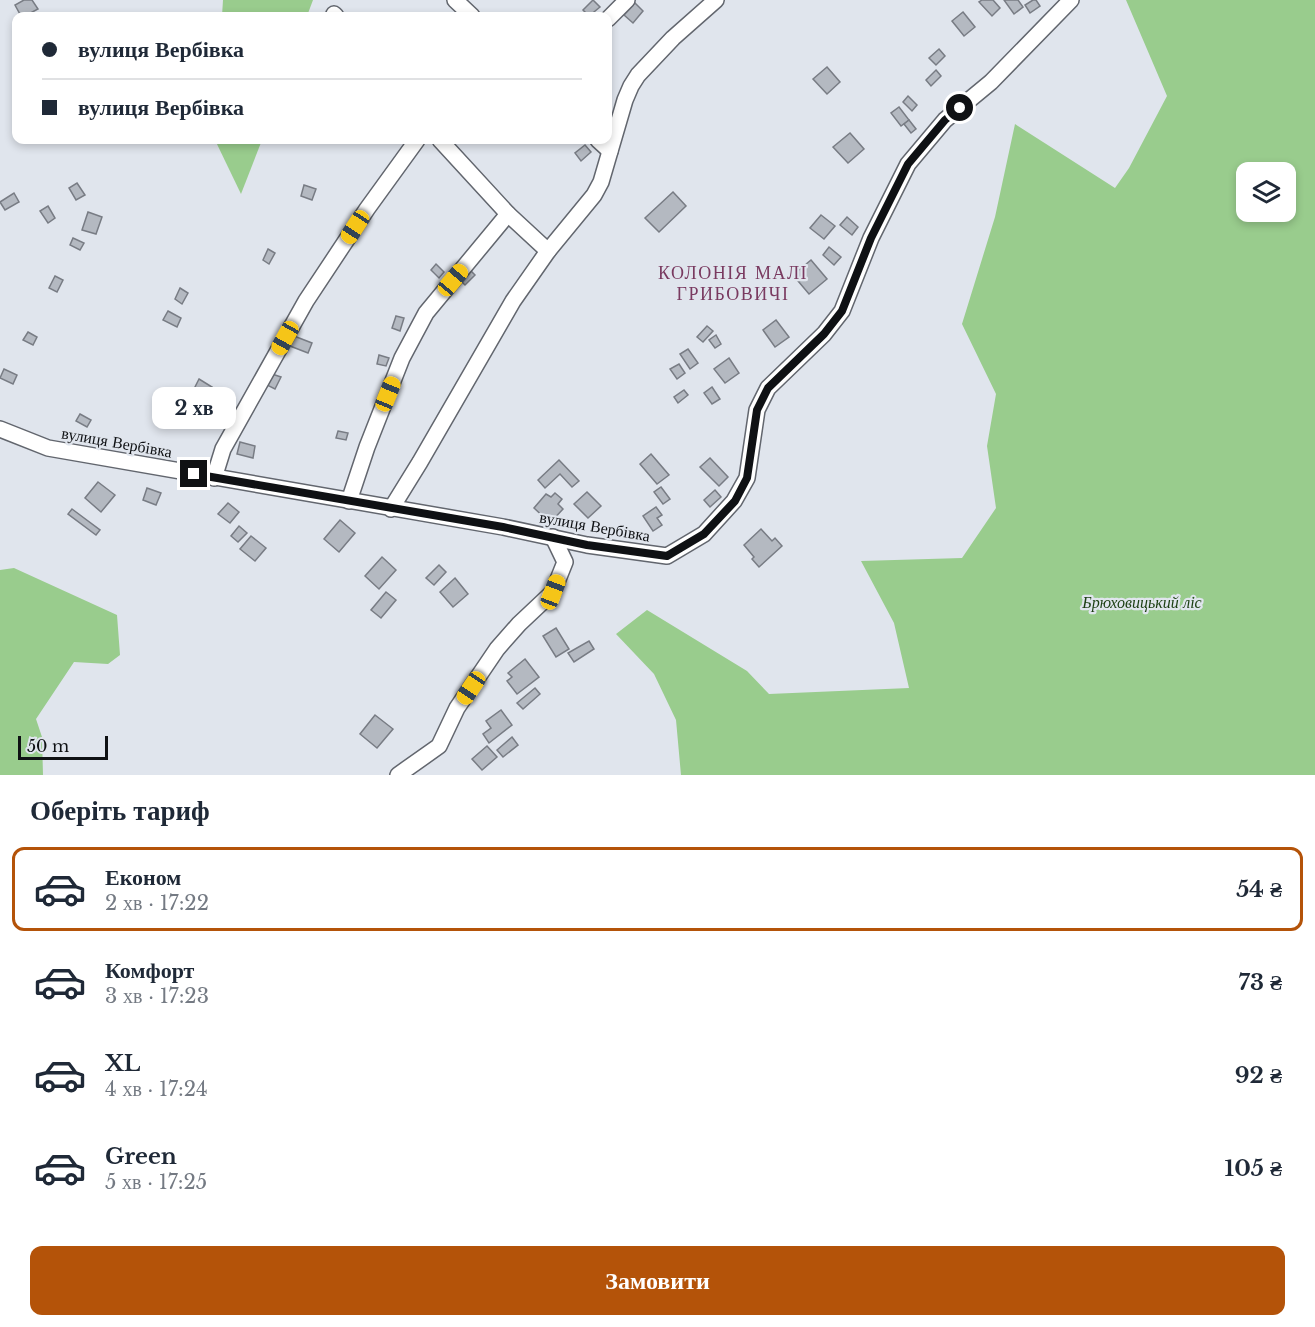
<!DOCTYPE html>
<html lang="uk">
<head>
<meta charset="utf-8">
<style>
  :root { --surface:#fff; --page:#f2f2f3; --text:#1f2937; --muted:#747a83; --line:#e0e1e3; --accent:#b45309 }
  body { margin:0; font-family:"Libre Baskerville",serif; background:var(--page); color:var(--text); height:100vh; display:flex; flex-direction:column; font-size:22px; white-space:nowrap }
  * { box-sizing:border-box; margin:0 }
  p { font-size:20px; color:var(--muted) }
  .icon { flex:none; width:33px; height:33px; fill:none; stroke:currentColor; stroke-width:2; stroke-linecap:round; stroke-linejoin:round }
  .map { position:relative; height:775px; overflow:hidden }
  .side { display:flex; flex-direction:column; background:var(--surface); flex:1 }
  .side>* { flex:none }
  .hud { position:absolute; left:12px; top:12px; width:600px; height:132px; border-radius:12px; box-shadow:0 3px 9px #0003; display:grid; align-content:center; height:132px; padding:0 30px; background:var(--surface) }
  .buttons { position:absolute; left:1236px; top:162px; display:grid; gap:12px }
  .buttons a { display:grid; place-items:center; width:60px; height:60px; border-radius:12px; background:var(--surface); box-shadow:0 3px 9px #0003; font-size:30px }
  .scale { position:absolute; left:18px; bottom:15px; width:90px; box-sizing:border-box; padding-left:6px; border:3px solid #0f1114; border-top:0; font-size:16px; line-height:21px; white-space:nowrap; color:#0f1114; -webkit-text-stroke:4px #e0e5ed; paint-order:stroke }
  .end { position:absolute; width:27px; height:27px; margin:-14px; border:8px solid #0f1114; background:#fff; box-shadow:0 0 0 3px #fff }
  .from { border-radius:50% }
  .bubble { position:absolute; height:42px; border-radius:12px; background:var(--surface); box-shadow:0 3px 9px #0003; font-size:20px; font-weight:700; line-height:42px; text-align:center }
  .car { position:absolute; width:18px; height:36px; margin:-18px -9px; border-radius:8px; box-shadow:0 0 4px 2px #0007; background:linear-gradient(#f5c518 24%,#345 0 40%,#f5c518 0 76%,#345 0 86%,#f5c518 0) }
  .hud b { display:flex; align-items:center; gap:21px; height:57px; font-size:22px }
  .hud b+b { border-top:2px solid var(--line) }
  .hud i { width:15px; height:15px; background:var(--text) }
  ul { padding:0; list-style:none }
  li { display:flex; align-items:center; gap:18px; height:84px; margin:0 12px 9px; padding:0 18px; border:3px solid transparent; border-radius:12px }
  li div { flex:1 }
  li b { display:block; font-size:22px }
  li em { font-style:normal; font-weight:700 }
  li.current { border-color:var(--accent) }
  li>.icon { width:54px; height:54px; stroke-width:1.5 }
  h2 { padding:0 30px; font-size:27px; line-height:72px }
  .primary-button { display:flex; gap:12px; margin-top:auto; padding:12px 30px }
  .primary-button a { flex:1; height:69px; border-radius:12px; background:var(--accent); color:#fff; font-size:24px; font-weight:700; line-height:69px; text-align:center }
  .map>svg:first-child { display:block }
  .green { fill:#99cc8d; fill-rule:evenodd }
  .building { fill:#b4b9c1; stroke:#787c84; stroke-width:1.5 }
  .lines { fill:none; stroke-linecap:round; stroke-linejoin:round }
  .minor-casing { stroke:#62666e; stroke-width:18 }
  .minor { stroke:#fff; stroke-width:15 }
  .route { stroke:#0f1114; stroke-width:8 }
  .labels { text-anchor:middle; stroke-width:4.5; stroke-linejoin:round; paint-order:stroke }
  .street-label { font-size:16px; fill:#0f1114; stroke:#e0e5ed }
  .park-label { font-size:16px; font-style:italic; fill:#1b3f12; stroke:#e0e5ed }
  .neighbourhood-label { font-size:18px; letter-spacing:1.5px; fill:#793a60; stroke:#e0e5ed }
</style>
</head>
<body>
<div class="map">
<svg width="1315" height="775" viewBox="0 0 1315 775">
  <rect width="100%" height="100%" fill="#e0e5ed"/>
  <g class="green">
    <polygon points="223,0 313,0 307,16 222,16"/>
    <path d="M1126,0H1315V775H681L676,720L654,674L616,634L647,610L747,671L769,694L909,688L894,623L861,561L962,558L996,508L987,446L996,394L962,324L995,217L1015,124L1115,188L1129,168L1167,96ZM1286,172V212H1246V172Z"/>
    <polygon points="215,140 262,140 241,194"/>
    <polygon points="14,568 117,615 120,655 108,664 74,662 36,719 42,737 43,775 0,775 0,570"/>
  </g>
  <g class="building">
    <polygon points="24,0 32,0 38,9 25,16 21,16 15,5"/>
    <polygon points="593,0 600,7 589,16 583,10"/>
    <polygon points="982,0 993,0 1000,8 992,16 979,2"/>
    <polygon points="1004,0 1018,0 1023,7 1014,14"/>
    <polygon points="1033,0 1036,0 1040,6 1030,13 1025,5"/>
    <polygon points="635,3 643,11 633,23 624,15"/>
    <polygon points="963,12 975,27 964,36 952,21"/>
    <polygon points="939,49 945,56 936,65 929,58"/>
    <polygon points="827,67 840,82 827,94 813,79"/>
    <polygon points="936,70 941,76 931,86 926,80"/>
    <polygon points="908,96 917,105 912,111 903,102"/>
    <polygon points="899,107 909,120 901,126 891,113"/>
    <polygon points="909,120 916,129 911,133 904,124"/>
    <polygon points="850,133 864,149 848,163 833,147"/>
    <polygon points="585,145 591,152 581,161 575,153"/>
    <polygon points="77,183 85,195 76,200 69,188"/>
    <polygon points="304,185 316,189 312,200 301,196"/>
    <polygon points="673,192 686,206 659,232 645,218"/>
    <polygon points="14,193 19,202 5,210 0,202"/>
    <polygon points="48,206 55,218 48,223 40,211"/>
    <polygon points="88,212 102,217 96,234 82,230"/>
    <polygon points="821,215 835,226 824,239 810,228"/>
    <polygon points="847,217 858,227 852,235 840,225"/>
    <polygon points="73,238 84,243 80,250 70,245"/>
    <polygon points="829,247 841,257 834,265 823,255"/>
    <polygon points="268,249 275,253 269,264 263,260"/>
    <polygon points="811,260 827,279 809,294 793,275"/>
    <polygon points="436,264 444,272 439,278 431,270"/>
    <polygon points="469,269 475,275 465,285 459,279"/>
    <polygon points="55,276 63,280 57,292 49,288"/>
    <polygon points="180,288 188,293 182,304 175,299"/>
    <polygon points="168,311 181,318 177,327 163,320"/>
    <polygon points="396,316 404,318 400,331 392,328"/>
    <polygon points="776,320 789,337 775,347 763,330"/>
    <polygon points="707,326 713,331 703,342 697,337"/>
    <polygon points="28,332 37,337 33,345 23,340"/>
    <polygon points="716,335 721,344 715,348 709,340"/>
    <polygon points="294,336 312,343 308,353 290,346"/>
    <polygon points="688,349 698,363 690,369 680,354"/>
    <polygon points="379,355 389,358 386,366 377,364"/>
    <polygon points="729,358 739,373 725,383 714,369"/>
    <polygon points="679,364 685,373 677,379 670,369"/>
    <polygon points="4,369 17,375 13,384 0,378"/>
    <polygon points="272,374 281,377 275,389 267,385"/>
    <polygon points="199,379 212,387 206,396 194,389"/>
    <polygon points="712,387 720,399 712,404 704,393"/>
    <polygon points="684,390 688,395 678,403 674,397"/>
    <polygon points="80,414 91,420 87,427 76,421"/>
    <polygon points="338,431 348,433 346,440 336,438"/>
    <polygon points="240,442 255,446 253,458 237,454"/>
    <polygon points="651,454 669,475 657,484 640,464"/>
    <polygon points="710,458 728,477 719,486 700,467"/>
    <polygon points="559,460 579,481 572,487 560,474 545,488 538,480"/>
    <polygon points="98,482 115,495 101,512 85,498"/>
    <polygon points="661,487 670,499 663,504 654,492"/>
    <polygon points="147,488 161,493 156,505 143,500"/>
    <polygon points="715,490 721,497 710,507 704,500"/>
    <polygon points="587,492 601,506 588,518 574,504"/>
    <polygon points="555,493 562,499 558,504 563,509 550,523 534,508 546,494 551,497"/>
    <polygon points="228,503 239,512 230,523 218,514"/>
    <polygon points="656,507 662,515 657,518 662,525 653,531 643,516"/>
    <polygon points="72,509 100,530 96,535 68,514"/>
    <polygon points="340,520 355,533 339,552 324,539"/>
    <polygon points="239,526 247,533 238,542 231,536"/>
    <polygon points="761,529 772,541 775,538 782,546 759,567 752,559 754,557 744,545"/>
    <polygon points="251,536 266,548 255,561 240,549"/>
    <polygon points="382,557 396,570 379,589 365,576"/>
    <polygon points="439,565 446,572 434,585 426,578"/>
    <polygon points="455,578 468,594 453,607 440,592"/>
    <polygon points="386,592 396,600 381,618 371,610"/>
    <polygon points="556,628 569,649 556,657 543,636"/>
    <polygon points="589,641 594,649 574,662 568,653"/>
    <polygon points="525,659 539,677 517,694 507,681 512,677 508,673"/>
    <polygon points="535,688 540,694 523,709 517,703"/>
    <polygon points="501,710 512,725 489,743 483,734 491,728 486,721"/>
    <polygon points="375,715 393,729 377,748 360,734"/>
    <polygon points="512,737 518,745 503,757 497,750"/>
    <polygon points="487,746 497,757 482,770 472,759"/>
  </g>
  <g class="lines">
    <defs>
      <g id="minor">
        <polyline points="455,0 472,16"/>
        <polyline points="334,14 336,16"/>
        <polyline points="608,19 627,0"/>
        <polyline points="440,140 508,214 548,251"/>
        <polyline points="598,140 610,151"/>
        <polyline points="0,429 48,448 503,527 587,545 667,556 704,534 734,501 747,478 757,410 768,388 824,334 842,311 871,238 908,164 945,120 991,82 1071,0"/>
        <polyline points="214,478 223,449 306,301 367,209 417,140"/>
        <polyline points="349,501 367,447 402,358 426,313 508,214"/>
        <polyline points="391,509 420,462 513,301 548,251 594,195 601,182 625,100 631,86 638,75 673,38 716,0"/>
        <polyline points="398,775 439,746 457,708 497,649 519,624 553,592 565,562 553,537"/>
      </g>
    </defs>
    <use href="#minor" class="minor-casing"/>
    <use href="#minor" class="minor"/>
  </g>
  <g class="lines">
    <polyline class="route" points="194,474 503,527 587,545 667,556 704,534 735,501 747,478 757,410 768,388 824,334 842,311 871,238 908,164 945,120 960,108"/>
  </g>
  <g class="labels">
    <g class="street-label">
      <text transform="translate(117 442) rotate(10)" y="6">вулиця Вербівка</text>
      <text transform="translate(595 526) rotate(10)" y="6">вулиця Вербівка</text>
    </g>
    <g class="park-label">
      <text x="1142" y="608">Брюховицький ліс</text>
    </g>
    <g class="neighbourhood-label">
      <text x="733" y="279">КОЛОНІЯ МАЛІ<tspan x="733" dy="21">ГРИБОВИЧІ</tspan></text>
    </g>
  </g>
</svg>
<div class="buttons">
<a><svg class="icon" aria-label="layers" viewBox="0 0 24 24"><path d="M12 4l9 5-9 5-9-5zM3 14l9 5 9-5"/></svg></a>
</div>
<div class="scale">50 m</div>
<i class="end from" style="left:960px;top:108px"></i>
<i class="end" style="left:194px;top:474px"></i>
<div class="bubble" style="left:152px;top:387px;width:84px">2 хв</div>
<i class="car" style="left:355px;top:227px;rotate:213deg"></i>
<i class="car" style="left:453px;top:280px;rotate:40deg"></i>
<i class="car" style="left:285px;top:338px;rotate:209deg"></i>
<i class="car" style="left:388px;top:394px;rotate:22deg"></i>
<i class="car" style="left:553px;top:592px;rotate:21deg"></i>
<i class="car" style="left:471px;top:688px;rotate:214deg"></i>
<div class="hud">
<b><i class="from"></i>вулиця Вербівка</b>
<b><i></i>вулиця Вербівка</b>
</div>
</div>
<section class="side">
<h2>Оберіть тариф</h2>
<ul>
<li class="current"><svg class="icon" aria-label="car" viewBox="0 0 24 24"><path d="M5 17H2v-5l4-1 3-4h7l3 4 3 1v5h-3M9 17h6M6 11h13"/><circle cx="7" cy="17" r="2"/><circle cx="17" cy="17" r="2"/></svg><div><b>Економ</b><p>2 хв · 17:22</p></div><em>54 ₴</em></li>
<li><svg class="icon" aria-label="car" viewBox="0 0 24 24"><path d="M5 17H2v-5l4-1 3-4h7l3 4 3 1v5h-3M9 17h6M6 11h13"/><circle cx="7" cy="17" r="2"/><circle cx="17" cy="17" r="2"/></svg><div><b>Комфорт</b><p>3 хв · 17:23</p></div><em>73 ₴</em></li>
<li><svg class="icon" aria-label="car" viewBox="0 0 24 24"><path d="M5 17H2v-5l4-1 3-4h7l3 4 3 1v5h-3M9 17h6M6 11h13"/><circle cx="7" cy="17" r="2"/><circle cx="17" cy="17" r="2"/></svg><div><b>XL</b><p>4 хв · 17:24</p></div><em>92 ₴</em></li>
<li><svg class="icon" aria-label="car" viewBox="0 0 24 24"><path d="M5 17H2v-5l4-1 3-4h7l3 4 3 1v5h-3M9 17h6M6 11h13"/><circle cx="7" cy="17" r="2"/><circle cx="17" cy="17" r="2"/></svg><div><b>Green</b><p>5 хв · 17:25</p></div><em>105 ₴</em></li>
</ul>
<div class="primary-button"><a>Замовити</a></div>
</section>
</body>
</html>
